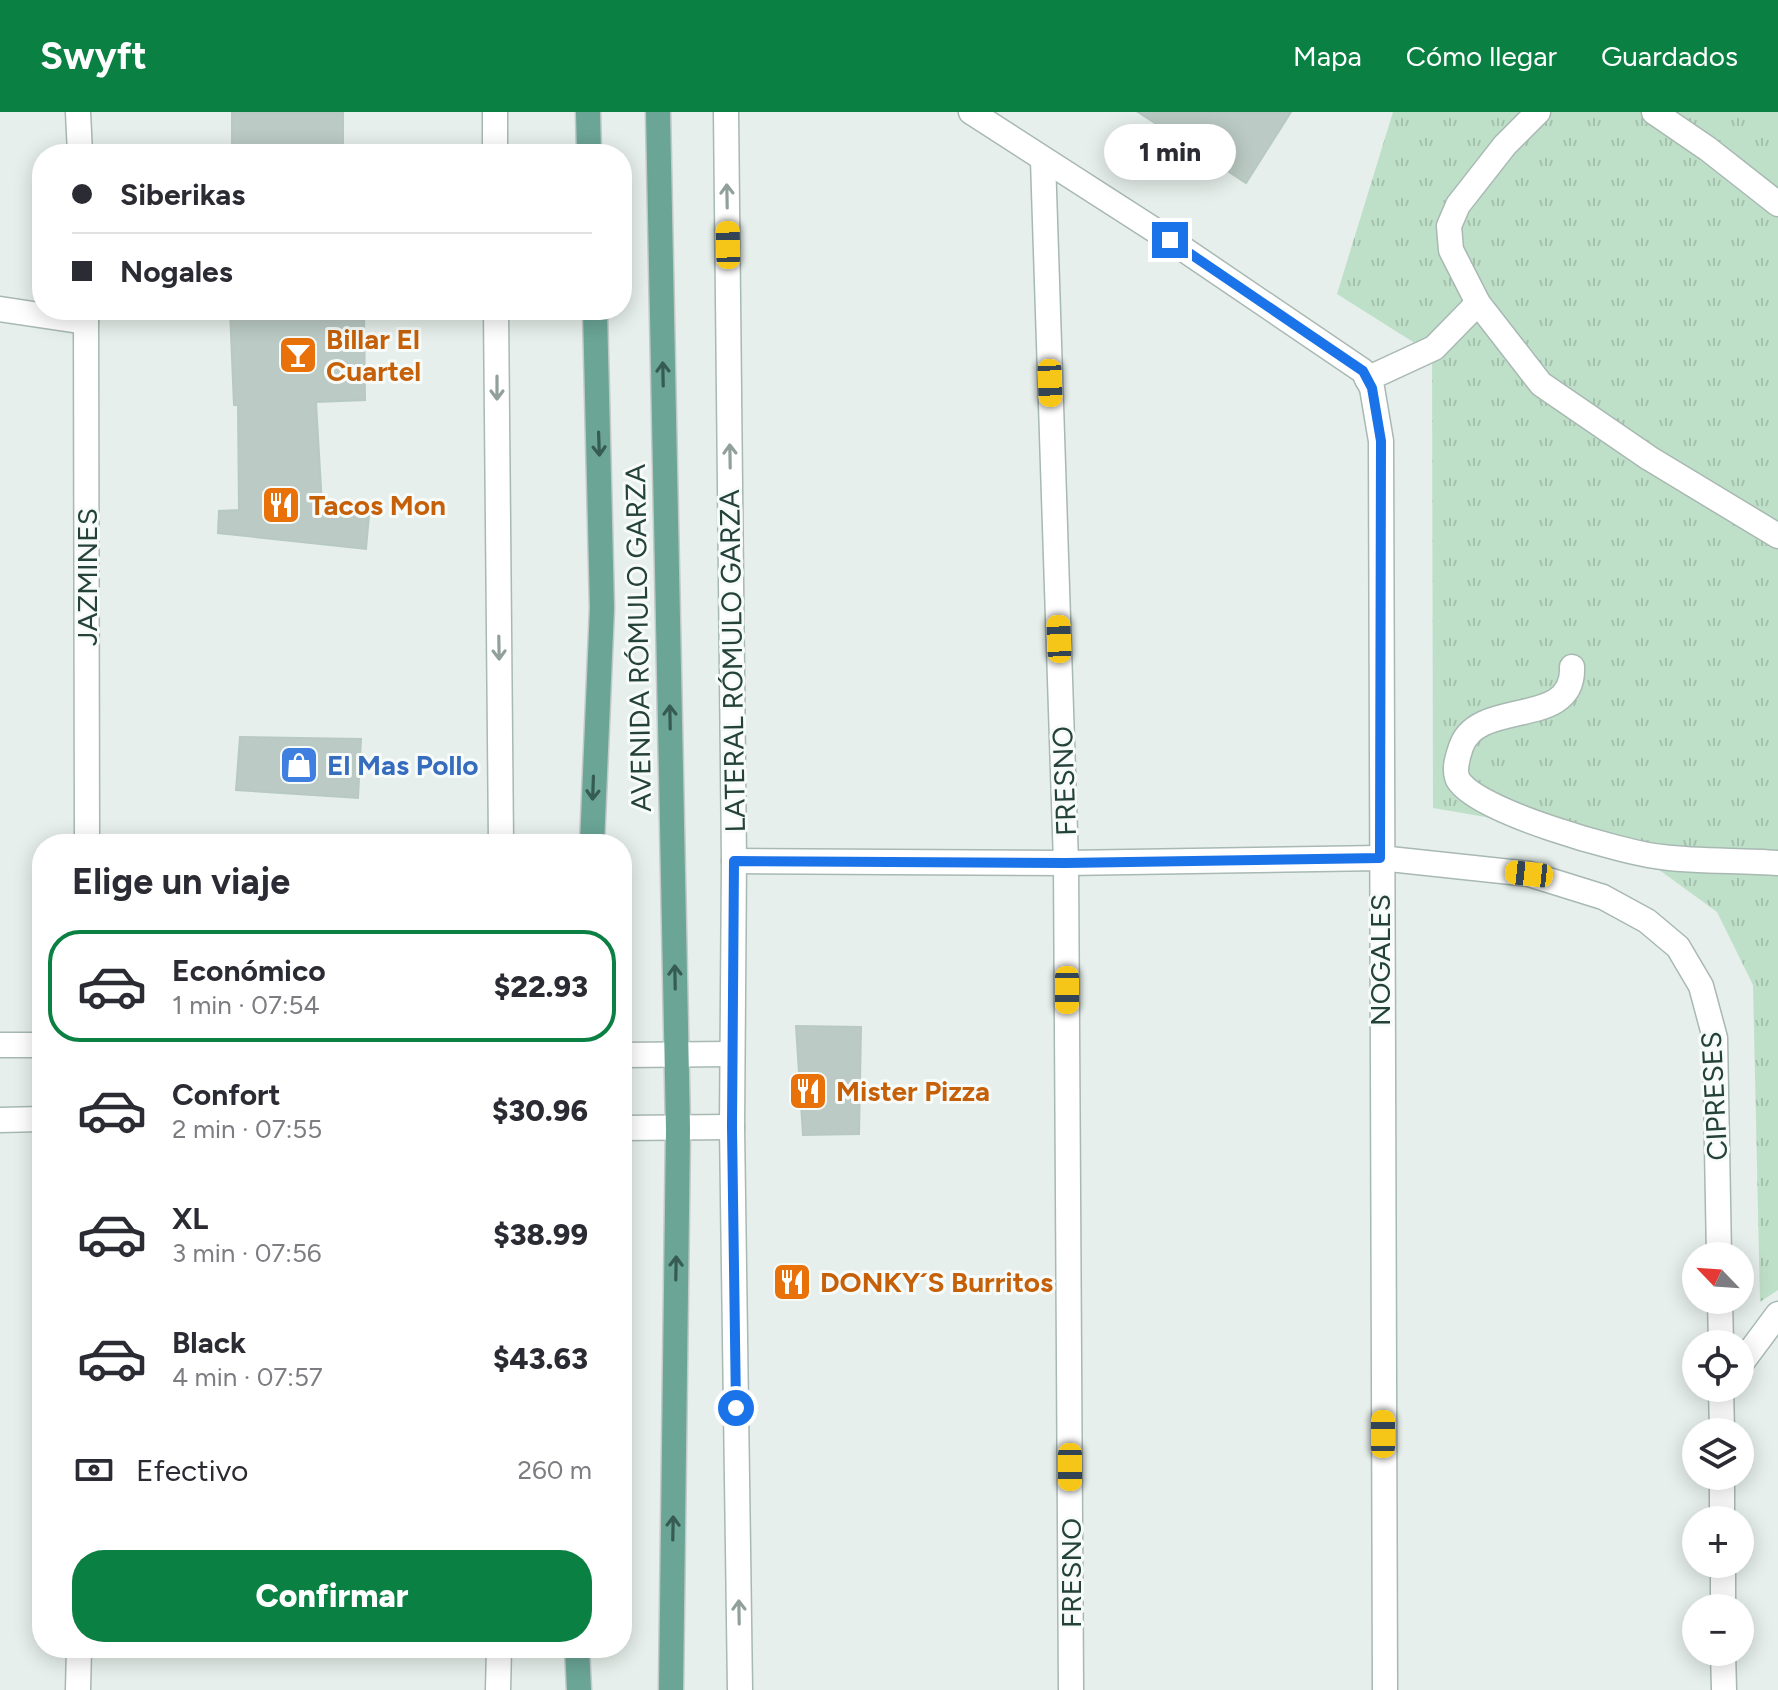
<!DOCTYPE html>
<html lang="es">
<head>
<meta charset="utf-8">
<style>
  :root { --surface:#fff; --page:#f7f7f7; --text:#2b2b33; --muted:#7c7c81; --line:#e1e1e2; --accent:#0b8043 }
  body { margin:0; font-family:Figtree,sans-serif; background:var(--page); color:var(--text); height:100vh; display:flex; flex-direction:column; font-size:30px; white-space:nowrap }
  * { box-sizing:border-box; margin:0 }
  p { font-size:26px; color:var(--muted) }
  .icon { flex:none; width:44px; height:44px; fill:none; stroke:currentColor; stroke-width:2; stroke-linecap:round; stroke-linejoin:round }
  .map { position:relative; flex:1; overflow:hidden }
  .details { position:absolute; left:32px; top:722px; width:600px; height:824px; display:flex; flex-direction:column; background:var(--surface); border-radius:32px; box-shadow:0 4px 20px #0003 }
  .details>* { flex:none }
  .top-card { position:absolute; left:32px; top:32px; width:600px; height:176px; border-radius:32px; box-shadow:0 4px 20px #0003; display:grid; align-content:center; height:176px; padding:0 40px; background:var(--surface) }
  .needle { width:52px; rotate:295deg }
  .buttons { position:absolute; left:1682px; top:1130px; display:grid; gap:16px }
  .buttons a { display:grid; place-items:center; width:72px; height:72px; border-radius:50%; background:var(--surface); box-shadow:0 4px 20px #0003; font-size:40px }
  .end { position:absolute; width:36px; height:36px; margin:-18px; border:10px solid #1a73e8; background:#fff; box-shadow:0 0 0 4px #fff }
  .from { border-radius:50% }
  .bubble { position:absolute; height:56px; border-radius:28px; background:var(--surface); box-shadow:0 4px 20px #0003; font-size:26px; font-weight:800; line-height:56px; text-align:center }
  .car { position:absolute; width:24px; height:48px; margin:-24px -12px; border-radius:10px; box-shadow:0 0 6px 2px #0007; background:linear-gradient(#f5c518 24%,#345 0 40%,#f5c518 0 76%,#345 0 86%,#f5c518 0) }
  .top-card b { display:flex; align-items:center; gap:28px; height:76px; font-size:30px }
  .top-card b+b { border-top:2px solid var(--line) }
  .top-card i { width:20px; height:20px; background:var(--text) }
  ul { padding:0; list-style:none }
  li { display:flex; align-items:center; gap:24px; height:112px; margin:0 16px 12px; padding:0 24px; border:4px solid transparent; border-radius:32px }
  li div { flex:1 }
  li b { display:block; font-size:30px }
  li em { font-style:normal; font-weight:800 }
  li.current { border-color:var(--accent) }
  li>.icon { width:72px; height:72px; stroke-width:1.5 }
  h2 { padding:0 40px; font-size:36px; line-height:96px }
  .pay { display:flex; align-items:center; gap:20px; height:88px; padding:0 40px; font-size:30px }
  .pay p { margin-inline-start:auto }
  .cta { display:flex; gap:16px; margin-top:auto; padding:16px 40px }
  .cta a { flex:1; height:92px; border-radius:32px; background:var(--accent); color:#fff; font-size:32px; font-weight:800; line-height:92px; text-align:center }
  header { display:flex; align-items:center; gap:48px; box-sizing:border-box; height:112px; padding:0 40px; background:var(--accent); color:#fff }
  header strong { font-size:38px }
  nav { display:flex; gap:44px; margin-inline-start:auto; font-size:28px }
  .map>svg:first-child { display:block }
  .park { fill:url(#park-tufts) }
  .building { fill:#bbcac4; stroke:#b8c9c2; stroke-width:2 }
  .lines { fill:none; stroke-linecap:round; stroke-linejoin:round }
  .pedestrian-casing { stroke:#a8b8b2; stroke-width:27 }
  .minor-casing { stroke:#a8b8b2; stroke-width:27 }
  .tertiary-casing { stroke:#a8b8b2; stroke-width:27 }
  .primary-casing { stroke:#c2cac8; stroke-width:27 }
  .pedestrian { stroke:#fff; stroke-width:24 }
  .minor { stroke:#fff; stroke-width:24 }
  .tertiary { stroke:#fff; stroke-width:24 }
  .primary { stroke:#6aa596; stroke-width:24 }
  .oneway { stroke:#92a09c }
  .oneway2 { stroke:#365b51 }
  .route { stroke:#1a73e8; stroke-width:10 }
  .labels { text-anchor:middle; stroke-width:6; stroke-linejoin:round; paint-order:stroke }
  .food-label { font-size:28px; font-weight:bold; fill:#c56008; stroke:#f7fbf9; text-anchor:start }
  .street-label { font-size:28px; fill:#24423a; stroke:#f7fbf9 }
  .shop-label { font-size:28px; font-weight:bold; fill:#366cbe; stroke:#f7fbf9; text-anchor:start }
</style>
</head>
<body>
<header>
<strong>Swyft</strong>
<nav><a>Mapa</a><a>Cómo llegar</a><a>Guardados</a></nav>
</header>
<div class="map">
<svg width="1778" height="1578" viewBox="0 0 1778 1578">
  <defs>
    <pattern id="park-tufts" width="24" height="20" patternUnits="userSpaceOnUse" patternTransform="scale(2)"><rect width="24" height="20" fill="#bfe0c8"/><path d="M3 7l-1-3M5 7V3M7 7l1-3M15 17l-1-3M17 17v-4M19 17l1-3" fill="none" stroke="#a4c1ad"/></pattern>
  </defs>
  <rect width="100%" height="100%" fill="#e6efeb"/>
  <polygon class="park" points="1393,0 1778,0 1778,1178 1760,1190 1753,873 1717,800 1618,728 1433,696 1432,242 1337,182"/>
  <g class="building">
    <rect x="232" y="0" width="111" height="42"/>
    <polygon points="1138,0 1291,0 1246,71"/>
    <polygon points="230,198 364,198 365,288 316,290 322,394 370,392 366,437 218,421 219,399 239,398 238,293 234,293"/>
    <polygon points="240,625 361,627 358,686 236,678"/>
    <polygon points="796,914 861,915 859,1022 803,1023"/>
  </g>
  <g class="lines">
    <defs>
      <g id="pedestrian">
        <polyline points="1538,0 1505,33 1458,93 1449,114 1451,138 1478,191 1541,272 1649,346 1778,424"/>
        <polyline points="1654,0 1708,37 1778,92"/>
        <polyline points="1367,267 1434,236 1478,191"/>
        <path d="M1572,555C1575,618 1478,585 1461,635C1458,644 1454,655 1457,665C1466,697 1627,742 1662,745C1700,750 1740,748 1778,751"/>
      </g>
      <g id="minor">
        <polyline points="78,0 80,42"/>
        <polyline points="971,0 1170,128 1363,259 1372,276 1381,329 1385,1578"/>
        <polyline points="1043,48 1066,751 1071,1578"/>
        <polyline points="0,197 86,210"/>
        <polyline points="86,198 87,732"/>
        <polyline points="734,749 1066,751 1380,746 1529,762 1603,785 1647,809 1678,835 1701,874 1715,926 1719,1144"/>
        <polyline points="1720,1188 1721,1232"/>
        <polyline points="1740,1253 1778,1202"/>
        <polyline points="1721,1276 1722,1320"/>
        <polyline points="1722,1364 1722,1408"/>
        <polyline points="1723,1452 1723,1496"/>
        <polyline points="1723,1540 1724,1578"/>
        <polyline points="78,1578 79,1536"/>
      </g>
      <g id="tertiary">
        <polyline points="495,0 495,42"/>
        <polyline points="726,0 734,749 732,1015 740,1578"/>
        <polyline points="496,198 501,732"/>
        <polyline points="0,933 42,933"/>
        <polyline points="622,943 732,942"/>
        <polyline points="0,1008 42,1007"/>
        <polyline points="622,1016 732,1015"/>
        <polyline points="498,1578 499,1536"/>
      </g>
      <g id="primary">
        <polyline points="588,0 589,42"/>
        <polyline points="658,0 678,1017 671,1578"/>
        <polyline points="592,732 602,496 595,198"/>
        <polyline points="577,1536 579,1578"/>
      </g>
    </defs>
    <use href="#pedestrian" class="pedestrian-casing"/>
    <use href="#minor" class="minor-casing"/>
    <use href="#tertiary" class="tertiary-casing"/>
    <use href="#primary" class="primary-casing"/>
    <use href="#pedestrian" class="pedestrian"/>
    <use href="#minor" class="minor"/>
    <use href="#tertiary" class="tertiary"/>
    <use href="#primary" class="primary"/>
  </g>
  <defs><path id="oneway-shaft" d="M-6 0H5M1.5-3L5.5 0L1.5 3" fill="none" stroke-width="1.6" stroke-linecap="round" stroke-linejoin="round" transform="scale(2)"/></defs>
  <g class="oneway">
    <use href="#oneway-shaft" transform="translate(727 84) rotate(-91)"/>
    <use href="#oneway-shaft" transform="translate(497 276) rotate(90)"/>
    <use href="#oneway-shaft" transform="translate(730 344) rotate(-91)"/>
    <use href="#oneway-shaft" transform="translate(499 536) rotate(89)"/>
    <use href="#oneway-shaft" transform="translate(739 1500) rotate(-91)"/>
  </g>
  <g class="oneway2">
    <use href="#oneway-shaft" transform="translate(663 262) rotate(-91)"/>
    <use href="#oneway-shaft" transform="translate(599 332) rotate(88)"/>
    <use href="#oneway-shaft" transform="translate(670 605) rotate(-91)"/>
    <use href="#oneway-shaft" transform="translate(593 676) rotate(92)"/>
    <use href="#oneway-shaft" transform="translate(675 865) rotate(-91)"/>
    <use href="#oneway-shaft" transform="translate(676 1156) rotate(-89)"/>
    <use href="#oneway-shaft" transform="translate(673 1416) rotate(-89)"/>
  </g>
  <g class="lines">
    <polyline class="route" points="736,1296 732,1015 734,749 1066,751 1380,746 1381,329 1372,276 1363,259 1170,128"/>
  </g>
  <defs>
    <symbol id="bar-square" viewBox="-11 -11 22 22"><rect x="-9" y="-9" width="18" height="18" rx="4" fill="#e8710a" stroke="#f7fbf9"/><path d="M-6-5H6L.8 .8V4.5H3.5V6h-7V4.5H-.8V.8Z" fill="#fff"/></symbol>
    <symbol id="restaurant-square" viewBox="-11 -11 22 22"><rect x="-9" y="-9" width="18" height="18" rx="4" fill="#e8710a" stroke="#f7fbf9"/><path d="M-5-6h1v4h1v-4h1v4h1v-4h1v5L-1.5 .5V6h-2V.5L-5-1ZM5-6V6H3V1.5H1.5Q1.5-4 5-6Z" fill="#fff"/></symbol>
    <symbol id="shop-square" viewBox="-11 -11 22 22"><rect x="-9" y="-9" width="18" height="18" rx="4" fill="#3f7fe0" stroke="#f7fbf9"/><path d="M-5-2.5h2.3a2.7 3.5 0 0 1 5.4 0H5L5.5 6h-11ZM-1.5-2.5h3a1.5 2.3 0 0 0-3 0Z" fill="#fff"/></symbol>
  </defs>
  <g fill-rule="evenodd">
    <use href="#bar-square" x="276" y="221" width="44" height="44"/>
    <use href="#restaurant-square" x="259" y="371" width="44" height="44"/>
    <use href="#shop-square" x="277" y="631" width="44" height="44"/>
    <use href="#restaurant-square" x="786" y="957" width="44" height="44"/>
    <use href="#restaurant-square" x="770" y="1148" width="44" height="44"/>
  </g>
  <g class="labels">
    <g class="food-label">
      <text x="326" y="237">Billar El<tspan x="326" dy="32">Cuartel</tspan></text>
      <text x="309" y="403">Tacos Mon</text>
      <text x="836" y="989">Mister Pizza</text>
      <text x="820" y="1180">DONKY´S Burritos</text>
    </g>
    <g class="street-label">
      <text transform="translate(87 465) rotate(-90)" y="10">JAZMINES</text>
      <text transform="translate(638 526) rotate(-91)" y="10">AVENIDA RÓMULO GARZA</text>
      <text transform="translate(732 549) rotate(-91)" y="10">LATERAL RÓMULO GARZA</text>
      <text transform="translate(1064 669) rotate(-92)" y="10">FRESNO</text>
      <text transform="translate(1380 848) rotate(-90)" y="10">NOGALES</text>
      <text transform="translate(1714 984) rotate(-93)" y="10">CIPRESES</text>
      <text transform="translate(1071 1461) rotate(-90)" y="10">FRESNO</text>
    </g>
    <g class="shop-label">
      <text x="327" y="663">El Mas Pollo</text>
    </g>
  </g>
</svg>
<div class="buttons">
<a><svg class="needle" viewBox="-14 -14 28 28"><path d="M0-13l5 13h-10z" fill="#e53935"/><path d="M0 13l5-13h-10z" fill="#7c7c81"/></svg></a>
<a><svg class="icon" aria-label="locate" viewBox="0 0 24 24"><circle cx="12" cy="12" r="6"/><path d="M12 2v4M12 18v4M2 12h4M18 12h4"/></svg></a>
<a><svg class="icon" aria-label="layers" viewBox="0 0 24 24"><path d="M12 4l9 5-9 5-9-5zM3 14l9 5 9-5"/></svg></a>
<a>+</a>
<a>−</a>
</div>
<i class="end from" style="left:736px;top:1296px"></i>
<i class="end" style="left:1170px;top:128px"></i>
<div class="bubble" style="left:1104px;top:12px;width:132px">1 min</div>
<i class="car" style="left:728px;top:133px;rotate:359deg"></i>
<i class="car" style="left:1050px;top:271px;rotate:178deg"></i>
<i class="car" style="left:1059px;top:527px;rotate:358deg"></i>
<i class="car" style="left:1529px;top:762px;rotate:276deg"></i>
<i class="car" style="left:1067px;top:878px;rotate:180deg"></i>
<i class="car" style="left:1383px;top:1322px;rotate:0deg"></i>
<i class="car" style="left:1070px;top:1355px;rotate:180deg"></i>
<div class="top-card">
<b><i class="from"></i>Siberikas</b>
<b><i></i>Nogales</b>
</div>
<section class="details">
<h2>Elige un viaje</h2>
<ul>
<li class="current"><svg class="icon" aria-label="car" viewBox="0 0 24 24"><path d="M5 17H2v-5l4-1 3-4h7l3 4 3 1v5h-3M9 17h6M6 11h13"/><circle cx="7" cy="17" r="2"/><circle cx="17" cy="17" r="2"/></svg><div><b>Económico</b><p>1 min · 07:54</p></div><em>$22.93</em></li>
<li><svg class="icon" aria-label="car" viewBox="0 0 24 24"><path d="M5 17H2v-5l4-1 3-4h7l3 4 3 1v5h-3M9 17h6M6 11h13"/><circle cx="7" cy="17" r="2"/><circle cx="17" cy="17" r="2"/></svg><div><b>Confort</b><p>2 min · 07:55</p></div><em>$30.96</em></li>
<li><svg class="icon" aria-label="car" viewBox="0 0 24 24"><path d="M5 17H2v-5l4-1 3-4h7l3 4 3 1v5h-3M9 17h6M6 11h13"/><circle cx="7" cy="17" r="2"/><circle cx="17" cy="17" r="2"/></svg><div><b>XL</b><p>3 min · 07:56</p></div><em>$38.99</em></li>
<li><svg class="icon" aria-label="car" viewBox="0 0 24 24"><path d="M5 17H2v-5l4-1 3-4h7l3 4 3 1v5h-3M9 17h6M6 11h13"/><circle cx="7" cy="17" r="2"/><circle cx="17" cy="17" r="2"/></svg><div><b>Black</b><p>4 min · 07:57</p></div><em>$43.63</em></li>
</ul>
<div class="pay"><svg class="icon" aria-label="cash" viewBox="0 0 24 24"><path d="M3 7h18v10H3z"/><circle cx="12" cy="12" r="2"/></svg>Efectivo<p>260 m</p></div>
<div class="cta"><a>Confirmar</a></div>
</section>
</div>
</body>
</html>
